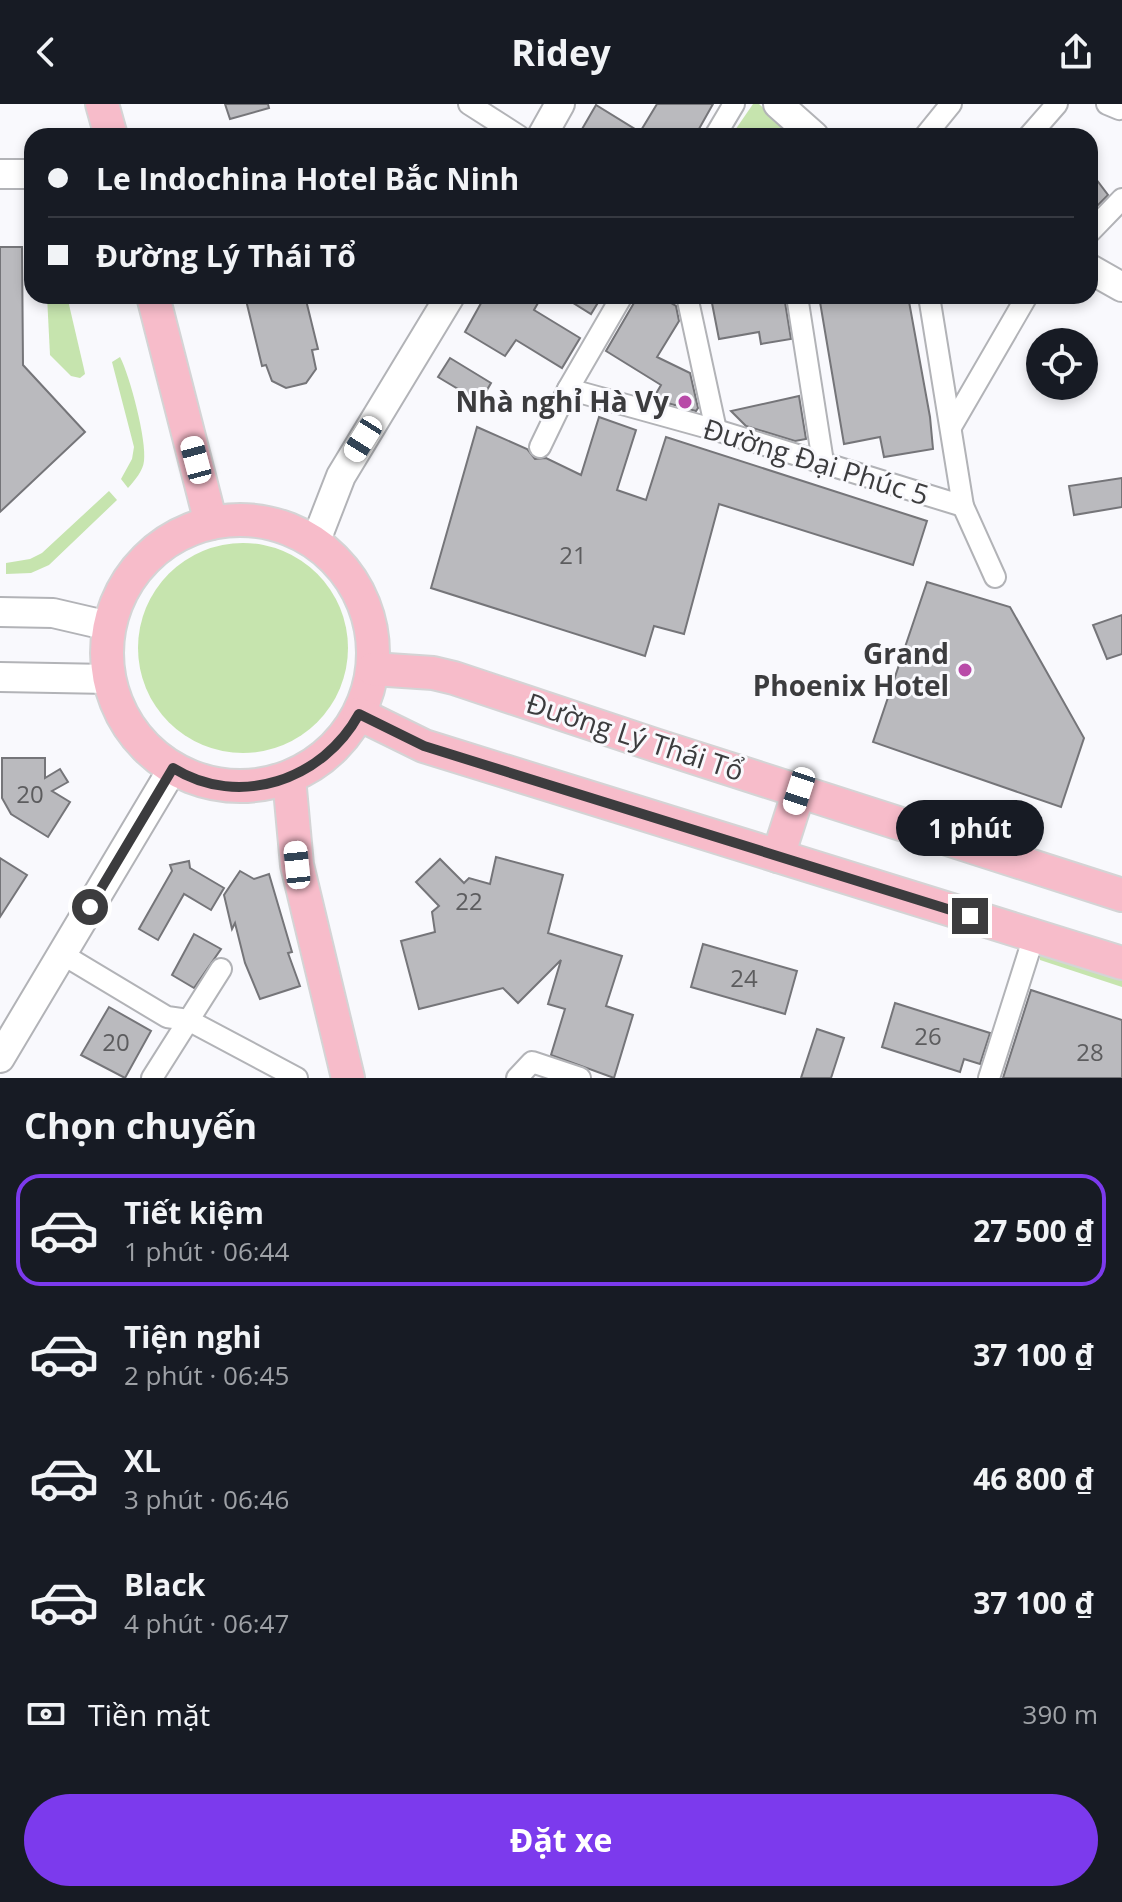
<!DOCTYPE html>
<html lang="vi">
<head>
<meta charset="utf-8">
<style>
  :root { --surface:#171b24; --page:#20242c; --text:#f1f3f6; --muted:#9ea1a6; --line:#363941; --accent:#7c3aed }
  body { margin:0; font-family:"Open Sans",sans-serif; background:var(--page); color:var(--text); height:100vh; display:flex; flex-direction:column; font-size:30px; white-space:nowrap }
  * { box-sizing:border-box; margin:0 }
  p { font-size:26px; color:var(--muted) }
  .icon { flex:none; width:44px; height:44px; fill:none; stroke:currentColor; stroke-width:2; stroke-linecap:round; stroke-linejoin:round }
  .map { position:relative; height:974px; overflow:hidden }
  .side { display:flex; flex-direction:column; background:var(--surface); flex:1 }
  .side>* { flex:none }
  .guide { position:absolute; left:24px; top:24px; width:1074px; height:176px; border-radius:24px; box-shadow:0 4px 12px #0003; display:grid; align-content:center; height:176px; padding:0 24px; background:var(--surface) }
  .fabs { position:absolute; left:1026px; top:224px; display:grid; gap:16px }
  .fabs a { display:grid; place-items:center; width:72px; height:72px; border-radius:50%; background:var(--surface); box-shadow:0 4px 12px #0003; font-size:40px }
  .end { position:absolute; width:36px; height:36px; margin:-18px; border:10px solid #3c3c3e; background:#fff; box-shadow:0 0 0 4px #fff }
  .from { border-radius:50% }
  .bubble { position:absolute; height:56px; border-radius:28px; background:var(--surface); box-shadow:0 4px 12px #0003; font-size:26px; font-weight:700; line-height:56px; text-align:center }
  .car { position:absolute; width:24px; height:48px; margin:-24px -12px; border-radius:10px; box-shadow:0 0 6px 2px #0007; background:linear-gradient(#fff 24%,#345 0 40%,#fff 0 76%,#345 0 86%,#fff 0) }
  .guide b { display:flex; align-items:center; gap:28px; height:76px; font-size:30px }
  .guide b+b { border-top:2px solid var(--line) }
  .guide i { width:20px; height:20px; background:var(--text) }
  ul { padding:0; list-style:none }
  li { display:flex; align-items:center; gap:24px; height:112px; margin:0 16px 12px; padding:0 8px; border:4px solid transparent; border-radius:24px }
  li div { flex:1 }
  li b { display:block; font-size:30px }
  li em { font-style:normal; font-weight:700 }
  li.on { border-color:var(--accent) }
  li>.icon { width:72px; height:72px; stroke-width:1.5 }
  h2 { padding:0 24px; font-size:36px; line-height:96px }
  .pay { display:flex; align-items:center; gap:20px; height:88px; padding:0 24px; font-size:30px }
  .pay p { margin-inline-start:auto }
  .cta { display:flex; gap:16px; margin-top:auto; padding:16px 24px }
  .cta a { flex:1; height:92px; border-radius:48px; background:var(--accent); color:#fff; font-size:32px; font-weight:700; line-height:92px; text-align:center }
  header { display:flex; justify-content:space-between; align-items:center; height:104px; padding:0 24px; background:var(--surface); font-size:36px; font-weight:700 }
  .map>svg:first-child { display:block }
  .green { fill:#c6e4ae }
  .building { fill:#bababe; stroke:#757579; stroke-width:2 }
  .lines { fill:none; stroke-linecap:round; stroke-linejoin:round }
  .street-casing { stroke:#b2b3b7; stroke-width:24 }
  .secondary-casing { stroke:#b2b3b7; stroke-width:32 }
  .primary-casing { stroke:#d4d4d5; stroke-width:36 }
  .street { stroke:#fff; stroke-width:20 }
  .secondary { stroke:#fff; stroke-width:28 }
  .primary { stroke:#f7bcca; stroke-width:32 }
  .route { stroke:#3c3c3e; stroke-width:10 }
  .poi-dot { fill:#b84aa8; stroke:#f9f9fd; stroke-width:3 }
  .labels { text-anchor:middle; stroke-width:6; stroke-linejoin:round; paint-order:stroke }
  .number-label { font-size:24px; fill:#5c5c5e }
  .poi-label { font-size:28px; font-weight:bold; fill:#3c3c3e; stroke:#f9f9fd; text-anchor:end }
  .street-label { font-size:28px; fill:#3c3c3e; stroke:#f9f9fd }
</style>
</head>
<body>
<header><svg class="icon" aria-label="back" viewBox="0 0 24 24"><path d="M15 5l-7 7 7 7"/></svg>Ridey<svg class="icon" aria-label="share" viewBox="0 0 24 24"><path d="M12 15V3M7 8l5-5 5 5M5 13v7h14v-7"/></svg></header>
<div class="map">
<svg width="1122" height="974" viewBox="0 0 1122 974">
  <rect width="100%" height="100%" fill="#f9f9fd"/>
  <g class="green">
    <polygon points="753,0 759,0 795,32 731,32"/>
    <polygon points="47,192 67,192 84,265 85,270 80,274 71,272 50,251"/>
    <path d="M120,253C130,272 147,337 144,357C143,367 135,376 128,384L121,375L132,355L134,343L112,258Z"/>
    <polygon points="109,387 117,396 49,461 31,469 6,470 6,459 30,455 42,449"/>
    <circle cx="243" cy="544" r="105"/>
    <polygon points="1040,848 1122,870 1122,883 1040,856"/>
  </g>
  <g class="building">
    <polygon points="225,0 268,0 269,4 230,15"/>
    <polygon points="657,0 713,0 695,32 578,32 596,1 640,28"/>
    <polygon points="1090,67 1108,91 1096,103 1090,96"/>
    <polygon points="0,143 22,143 23,261 85,328 0,408"/>
    <polygon points="245,192 305,192 318,245 312,246 316,265 306,279 286,284 272,277 266,261 262,262"/>
    <polygon points="485,192 542,192 534,206 580,234 562,264 516,236 505,252 465,228"/>
    <polygon points="562,192 602,192 591,210"/>
    <polygon points="638,192 659,192 676,202 679,217 657,253 690,269 698,304 696,307 653,295 661,281 606,247"/>
    <polygon points="724,192 784,192 791,235 761,240 759,228 719,235 711,194"/>
    <polygon points="819,192 908,192 930,313 933,345 884,353 880,333 844,340"/>
    <polygon points="450,254 491,279 480,298 438,273"/>
    <polygon points="799,292 806,335 795,337 746,322 731,307"/>
    <polygon points="599,313 636,326 617,386 646,396 666,333 927,417 913,461 719,400 684,530 654,522 645,552 431,484 477,323 527,345 535,355 546,354 581,371"/>
    <polygon points="1122,374 1122,403 1074,411 1069,382"/>
    <polygon points="927,478 1010,503 1084,634 1061,703 873,638"/>
    <polygon points="1122,511 1122,550 1107,555 1093,521"/>
    <polygon points="2,654 45,654 45,674 60,665 68,678 52,687 70,698 48,733 11,710 2,694"/>
    <polygon points="496,753 563,771 548,829 622,852 606,902 633,911 614,974 551,951 565,905 548,900 561,856 518,899 503,884 419,905 401,837 435,828 432,808 439,802 416,778 440,755 464,779 469,774 490,780"/>
    <polygon points="0,754 27,771 0,813"/>
    <polygon points="189,757 190,764 224,784 211,806 184,790 158,836 139,825 172,767 170,761"/>
    <polygon points="240,767 254,775 269,770 292,848 288,849 300,882 260,895 245,859 235,819 232,825 224,791"/>
    <polygon points="194,830 221,845 194,884 172,871"/>
    <polygon points="703,840 797,867 785,910 691,883"/>
    <polygon points="1031,886 1122,916 1122,974 1003,974"/>
    <polygon points="895,899 990,929 980,960 964,955 960,968 882,943"/>
    <polygon points="109,903 151,927 125,974 81,951"/>
    <polygon points="817,925 844,934 831,974 801,974"/>
  </g>
  <g class="lines">
    <defs>
      <g id="street">
        <polyline points="469,0 519,32"/>
        <polyline points="1107,0 1119,5 1122,2"/>
        <polyline points="715,32 734,0"/>
        <polyline points="925,32 951,0"/>
        <polyline points="1029,32 1057,0"/>
        <polyline points="1090,128 1122,95"/>
        <polyline points="622,192 568,285 716,326 963,402 929,192"/>
        <polyline points="687,192 716,326"/>
        <polyline points="797,192 823,358"/>
        <polyline points="951,323 1027,192"/>
        <polyline points="540,343 568,285"/>
        <polyline points="963,402 995,473"/>
        <polyline points="62,850 167,913 188,916 297,974"/>
        <polyline points="152,974 221,865"/>
        <polyline points="517,974 532,958 580,974"/>
        <polyline points="989,974 1034,832"/>
      </g>
      <g id="secondary">
        <polyline points="778,0 814,32"/>
        <polyline points="542,32 560,0"/>
        <polyline points="0,70 32,70"/>
        <polyline points="1090,165 1122,183"/>
        <polyline points="315,439 341,372 450,192"/>
        <polyline points="0,508 53,509 109,522"/>
        <polyline points="0,573 109,575"/>
        <polyline points="0,954 173,664"/>
      </g>
      <g id="primary">
        <polyline points="102,0 111,32"/>
        <polyline points="153,192 211,419"/>
        <circle cx="240" cy="549" r="133"/>
        <polyline points="373,565 433,569 454,574 655,641 1122,791"/>
        <polyline points="359,610 424,642 1122,859"/>
        <polyline points="289,674 297,761 348,974"/>
        <polyline points="778,752 799,687"/>
      </g>
    </defs>
    <use href="#street" class="street-casing"/>
    <use href="#secondary" class="secondary-casing"/>
    <use href="#primary" class="primary-casing"/>
    <use href="#street" class="street"/>
    <use href="#secondary" class="secondary"/>
    <use href="#primary" class="primary"/>
  </g>
  <g class="lines">
    <path class="route" d="M90,803L173,664C239,705 323,676 359,610L424,642L970,812"/>
  </g>
  <g class="poi-dot">
    <circle cx="685" cy="298" r="8"/>
    <circle cx="965" cy="566" r="8"/>
  </g>
  <g class="labels">
    <g class="number-label">
      <text x="573" y="460">21</text>
      <text x="30" y="699">20</text>
      <text x="469" y="806">22</text>
      <text x="744" y="883">24</text>
      <text x="928" y="941">26</text>
      <text x="116" y="947">20</text>
      <text x="1090" y="957">28</text>
    </g>
    <g class="poi-label">
      <text x="669" y="308">Nhà nghỉ Hà Vy</text>
      <text x="949" y="560">Grand<tspan x="949" dy="32">Phoenix Hotel</tspan></text>
    </g>
    <g class="street-label">
      <text transform="translate(816 358) rotate(17)" y="10">Đường Đại Phúc 5</text>
      <text transform="translate(635 633) rotate(18)" y="10">Đường Lý Thái Tổ</text>
    </g>
  </g>
</svg>
<div class="fabs">
<a><svg class="icon" aria-label="locate" viewBox="0 0 24 24"><circle cx="12" cy="12" r="6"/><path d="M12 2v4M12 18v4M2 12h4M18 12h4"/></svg></a>
</div>
<i class="end from" style="left:90px;top:803px"></i>
<i class="end" style="left:970px;top:812px"></i>
<div class="bubble" style="left:896px;top:696px;width:148px">1 phút</div>
<i class="car" style="left:363px;top:335px;rotate:212deg"></i>
<i class="car" style="left:196px;top:356px;rotate:345deg"></i>
<i class="car" style="left:799px;top:687px;rotate:198deg"></i>
<i class="car" style="left:297px;top:761px;rotate:354deg"></i>
<div class="guide">
<b><i class="from"></i>Le Indochina Hotel Bắc Ninh</b>
<b><i></i>Đường Lý Thái Tổ</b>
</div>
</div>
<section class="side">
<h2>Chọn chuyến</h2>
<ul>
<li class="on"><svg class="icon" aria-label="car" viewBox="0 0 24 24"><path d="M5 17H2v-5l4-1 3-4h7l3 4 3 1v5h-3M9 17h6M6 11h13"/><circle cx="7" cy="17" r="2"/><circle cx="17" cy="17" r="2"/></svg><div><b>Tiết kiệm</b><p>1 phút · 06:44</p></div><em>27 500 ₫</em></li>
<li><svg class="icon" aria-label="car" viewBox="0 0 24 24"><path d="M5 17H2v-5l4-1 3-4h7l3 4 3 1v5h-3M9 17h6M6 11h13"/><circle cx="7" cy="17" r="2"/><circle cx="17" cy="17" r="2"/></svg><div><b>Tiện nghi</b><p>2 phút · 06:45</p></div><em>37 100 ₫</em></li>
<li><svg class="icon" aria-label="car" viewBox="0 0 24 24"><path d="M5 17H2v-5l4-1 3-4h7l3 4 3 1v5h-3M9 17h6M6 11h13"/><circle cx="7" cy="17" r="2"/><circle cx="17" cy="17" r="2"/></svg><div><b>XL</b><p>3 phút · 06:46</p></div><em>46 800 ₫</em></li>
<li><svg class="icon" aria-label="car" viewBox="0 0 24 24"><path d="M5 17H2v-5l4-1 3-4h7l3 4 3 1v5h-3M9 17h6M6 11h13"/><circle cx="7" cy="17" r="2"/><circle cx="17" cy="17" r="2"/></svg><div><b>Black</b><p>4 phút · 06:47</p></div><em>37 100 ₫</em></li>
</ul>
<div class="pay"><svg class="icon" aria-label="cash" viewBox="0 0 24 24"><path d="M3 7h18v10H3z"/><circle cx="12" cy="12" r="2"/></svg>Tiền mặt<p>390 m</p></div>
<div class="cta"><a>Đặt xe</a></div>
</section>
</body>
</html>
